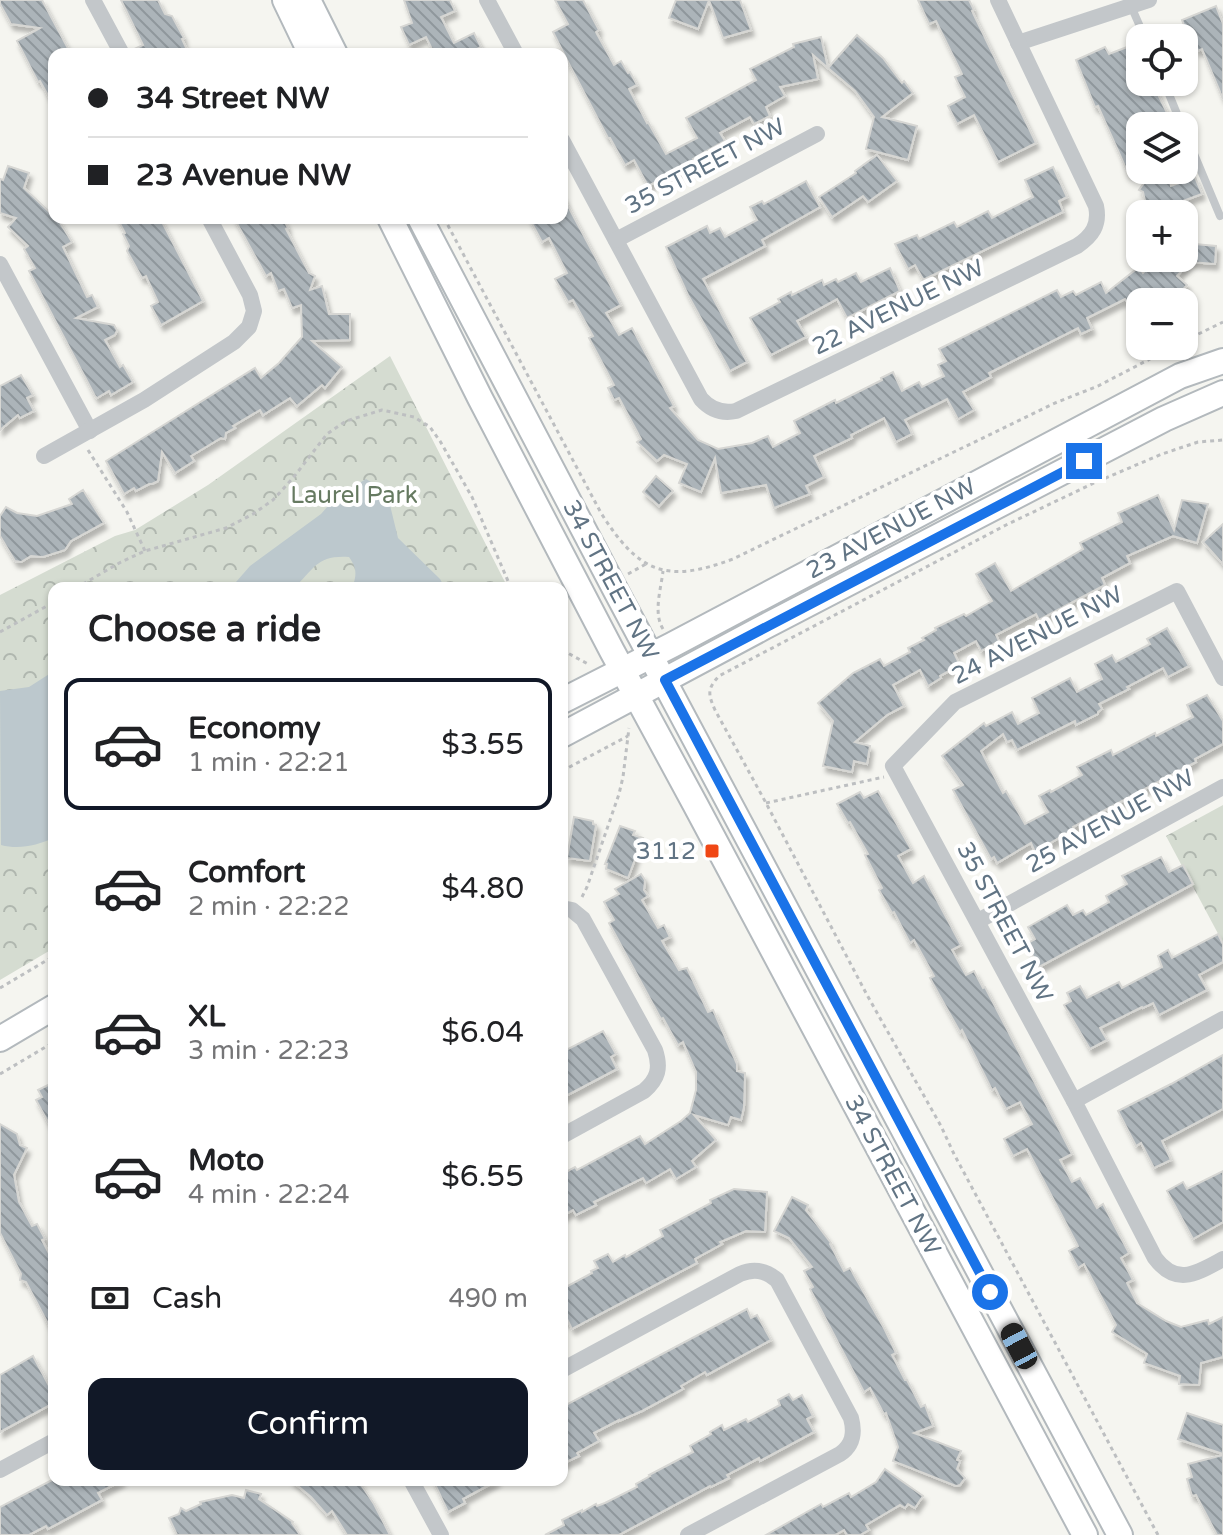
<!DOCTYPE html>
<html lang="en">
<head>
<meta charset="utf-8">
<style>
  :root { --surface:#fff; --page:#f2f2f2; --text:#202124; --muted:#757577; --line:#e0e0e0; --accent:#111827 }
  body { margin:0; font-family:"Varela Round",sans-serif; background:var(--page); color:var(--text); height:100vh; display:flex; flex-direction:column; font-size:30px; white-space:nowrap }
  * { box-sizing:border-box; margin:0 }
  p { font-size:26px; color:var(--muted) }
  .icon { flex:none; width:44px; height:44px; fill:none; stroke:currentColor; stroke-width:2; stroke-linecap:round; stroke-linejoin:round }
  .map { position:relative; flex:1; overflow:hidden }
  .details { position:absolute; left:48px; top:582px; width:520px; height:904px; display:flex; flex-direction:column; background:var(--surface); border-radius:16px; box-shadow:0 2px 6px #0004 }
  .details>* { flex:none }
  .top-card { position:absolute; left:48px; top:48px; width:520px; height:176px; border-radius:16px; box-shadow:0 2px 6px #0004; display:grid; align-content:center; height:176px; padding:0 40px; background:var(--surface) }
  .tools { position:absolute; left:1126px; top:24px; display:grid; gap:16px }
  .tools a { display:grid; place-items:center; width:72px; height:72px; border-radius:16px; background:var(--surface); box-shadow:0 2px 6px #0004; font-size:40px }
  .end { position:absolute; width:36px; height:36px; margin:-18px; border:10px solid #1a73e8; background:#fff; box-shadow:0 0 0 4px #fff }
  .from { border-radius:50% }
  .car { position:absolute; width:24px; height:48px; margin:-24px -12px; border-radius:10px; box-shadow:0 0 6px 2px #0007; background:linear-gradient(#222 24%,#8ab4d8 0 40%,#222 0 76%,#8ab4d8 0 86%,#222 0) }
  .top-card b { display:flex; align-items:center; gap:28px; height:76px; font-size:30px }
  .top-card b+b { border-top:2px solid var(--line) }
  .top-card i { width:20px; height:20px; background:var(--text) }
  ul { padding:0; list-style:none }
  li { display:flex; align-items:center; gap:24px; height:132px; margin:0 16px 12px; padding:0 24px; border:4px solid transparent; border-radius:16px }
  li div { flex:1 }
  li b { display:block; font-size:30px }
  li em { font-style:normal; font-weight:600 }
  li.on { border-color:var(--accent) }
  li>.icon { width:72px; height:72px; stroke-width:1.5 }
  h2 { padding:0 40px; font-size:36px; line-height:96px }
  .pay { display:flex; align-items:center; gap:20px; height:88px; padding:0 40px; font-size:30px }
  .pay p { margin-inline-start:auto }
  .action { display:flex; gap:16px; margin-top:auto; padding:16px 40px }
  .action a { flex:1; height:92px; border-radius:16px; background:var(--accent); color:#fff; font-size:32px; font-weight:600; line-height:92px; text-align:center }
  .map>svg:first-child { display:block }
  .park { fill:url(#park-crowns) }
  .water { fill:#bcc8cd }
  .building { fill:url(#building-back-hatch); stroke:#d6d6d3; stroke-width:2; filter:url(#shadow) }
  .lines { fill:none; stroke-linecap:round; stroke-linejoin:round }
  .secondary-casing { stroke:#b3b9bd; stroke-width:28 }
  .path { stroke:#bdbfc1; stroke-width:3; stroke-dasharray:4 4; stroke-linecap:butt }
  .service { stroke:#c3c7ca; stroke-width:8 }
  .minor { stroke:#c3c7ca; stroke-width:16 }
  .secondary { stroke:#fff; stroke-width:24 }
  .route { stroke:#1a73e8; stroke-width:10 }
  .poi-dot { fill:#f04715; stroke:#fff; stroke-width:3 }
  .labels { text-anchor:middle; stroke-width:8; stroke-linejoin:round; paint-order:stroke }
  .street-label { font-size:24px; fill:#617484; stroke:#fff }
  .park-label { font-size:24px; fill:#667a61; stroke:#fff }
  .poi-label { font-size:24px; fill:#617484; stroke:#fff; text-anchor:end }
</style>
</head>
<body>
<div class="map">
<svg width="1223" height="1535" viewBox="0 0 1223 1535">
  <defs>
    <pattern id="park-crowns" width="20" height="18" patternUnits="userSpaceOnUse" patternTransform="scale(2)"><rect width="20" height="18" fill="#d5dcd1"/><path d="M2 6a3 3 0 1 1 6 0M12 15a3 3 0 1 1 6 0" fill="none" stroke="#b0b7af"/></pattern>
    <pattern id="building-back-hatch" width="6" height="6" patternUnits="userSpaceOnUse" patternTransform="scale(2)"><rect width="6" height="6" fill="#acb4b9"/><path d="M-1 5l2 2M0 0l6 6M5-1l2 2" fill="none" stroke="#8f979c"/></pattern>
    <filter id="shadow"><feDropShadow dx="3" dy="5.5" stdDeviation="2" flood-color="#0004"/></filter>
  </defs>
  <rect width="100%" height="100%" fill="#f5f5f0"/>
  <g class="park">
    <polygon points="390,356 508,588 54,588 54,948 0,980 0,595 115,536 135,530 208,485"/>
    <polygon points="1223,805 1223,943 1166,836"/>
  </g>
  <g class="water">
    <path d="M366,479L381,488L389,501L398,538L440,579L445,588H352C357,575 357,568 349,557C317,555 315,568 294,588H221L236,582L250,566L321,514L336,497Z"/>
    <path d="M54,671V838C37,845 20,850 1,845L0,691L29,687Z"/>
  </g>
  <g class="building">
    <polygon points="0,0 42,0 71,54 54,54 54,106 40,81 38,82 17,41 40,28 11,24 0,4"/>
    <polygon points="121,0 158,0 165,14 172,16 184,38 182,39 189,54 133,54 132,50 143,45"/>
    <polygon points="404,0 450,0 455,11 441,17 454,43 474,33 481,47 468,54 432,54 434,53 426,37 409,45 401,27 412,23"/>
    <polygon points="555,0 583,0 599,30 596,32 614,65 621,61 628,73 630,72 637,85 629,89 647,123 648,122 666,154 697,138 686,118 756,80 750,69 794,47 793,44 821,37 828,68 813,55 818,79 780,87 785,96 766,107 770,116 754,124 750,117 720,133 725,141 701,154 693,159 695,162 648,186 634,160 625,165 610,138 608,138 567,60 553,32 568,24"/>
    <polygon points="676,0 709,0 698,29 669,18"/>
    <polygon points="709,0 740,0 751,30 723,38"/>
    <polygon points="918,0 969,0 974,10 972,11 1036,143 998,162 974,115 957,124 948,106 965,97 955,77 962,74 936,21 929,24"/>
    <polygon points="1216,6 1223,24 1223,99 1202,49 1197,51 1192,38 1189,39 1182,20"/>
    <polygon points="857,35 883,58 902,83 904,81 913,93 882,117 917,126 908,160 866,149 874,117 855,91 828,68"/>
    <polygon points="1140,42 1140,82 1152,82 1169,117 1152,126 1140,126 1140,168 1128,173 1098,106 1095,107 1076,60 1105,47 1109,54"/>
    <polygon points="877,155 897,181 868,202 863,196 832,217 819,197 856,173 855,171"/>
    <polygon points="8,166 29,173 24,188 59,221 72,242 63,247 87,297 92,295 98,307 76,318 114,325 117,330 115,335 105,340 120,367 123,365 133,382 111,395 109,391 97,398 95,396 29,271 35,268 24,249 28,246 8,227 16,218 0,213 0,179 3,180"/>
    <polygon points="1053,167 1067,197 1059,201 1063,212 925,279 923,279 915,265 908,269 895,244 917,235 919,239 954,222 957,227 988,211 992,218 1033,197 1025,180"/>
    <polygon points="1168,171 1171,186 1195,177 1202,194 1183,201 1186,214 1148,214 1143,192 1139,190 1151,173"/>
    <polygon points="806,181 820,207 762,240 765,246 703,279 747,362 730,371 688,295 666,247 707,226 710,233 720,228 725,237 757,220 750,207 762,201 764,204"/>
    <polygon points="562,195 621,305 606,313 619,335 632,328 674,406 670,408 698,440 718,449 752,443 768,436 773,447 800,433 794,421 835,400 836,403 882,380 881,378 893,372 902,391 919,382 922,387 944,376 938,365 946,361 939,349 1057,290 1061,297 1073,291 1076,295 1101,282 1106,293 1139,267 1143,273 1157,258 1184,258 1184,243 1216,246 1215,264 1190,262 1177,276 1187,285 1172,302 1140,302 1140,318 1125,299 1087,318 1092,329 1081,334 1078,328 989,373 991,377 963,392 974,410 958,419 947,399 905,420 912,434 896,442 884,418 851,435 852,438 814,456 824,477 806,486 810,494 774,508 766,485 721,493 715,458 701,492 679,483 687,464 664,455 657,461 637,442 641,439 619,398 614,400 608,388 614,385 589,338 593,336 573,300 568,302 555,279 567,273 549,238 542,242 529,218 562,218"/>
    <polygon points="117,218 160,218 203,301 161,325 151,306 158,302 146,276 142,278 127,251 129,246 123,234 125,233"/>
    <polygon points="234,218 283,218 288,228 286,229 309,273 315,276 310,290 322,286 329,314 350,314 350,340 312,341 342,367 325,388 322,385 297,406 290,398 263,415 260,410 233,426 235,428 226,433 225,439 221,438 191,456 194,461 175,473 162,452 158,481 152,484 149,484 136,491 134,488 124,494 106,461 255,368 261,378 279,363 302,337 301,305 292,308 284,289 278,291 271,273 266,276"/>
    <polygon points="890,268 900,291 847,318 837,299 797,321 806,337 771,355 750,318 780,302 778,299 791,292 792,295 822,280 824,285 836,279 838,282 856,273 861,282"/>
    <polygon points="21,375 33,395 27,398 34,411 20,418 18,415 0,430 0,386"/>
    <polygon points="656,476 673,491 659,506 643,492"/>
    <polygon points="83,490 104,523 71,541 65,550 43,557 31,556 21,562 15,561 0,536 0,516 6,507 17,513 37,516 72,504 69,499"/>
    <polygon points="1158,495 1174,530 1182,500 1208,504 1197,543 1173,536 1127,556 1130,563 1102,578 1105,585 1039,620 1036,614 996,635 999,641 981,651 976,641 954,653 960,665 940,676 941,678 928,686 920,670 893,685 904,706 887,715 855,742 870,746 867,764 854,761 852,772 823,766 833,721 818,703 853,673 880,659 884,666 910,652 908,648 924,640 922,638 936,630 935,628 964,614 966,616 992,601 976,574 995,563 1011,591 1083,549 1080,543 1122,522 1118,513"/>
    <polygon points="1223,524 1223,564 1203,542"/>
    <polygon points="1167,628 1189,666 1168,677 1163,668 1127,687 1129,689 1099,704 1102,709 1098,712 1098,714 1076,725 1075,721 1017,750 1012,740 1007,742 1003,734 981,751 1003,793 1006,791 1025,824 1048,812 1039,796 1050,790 1051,792 1082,775 1077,767 1111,750 1113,755 1155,733 1156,736 1193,717 1187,705 1207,695 1223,721 1223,744 1195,759 1196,762 1073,827 1074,829 1035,852 1031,843 997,863 994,857 991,859 953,790 963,785 942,756 984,723 986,726 1012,712 1018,724 1039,713 1032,698 1070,678 1077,692 1102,679 1095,664 1112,655 1116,662 1150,644 1147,639"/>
    <polygon points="878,791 911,849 898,856 913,883 924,876 961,945 952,950 966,975 974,971 983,988 985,987 1072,1154 1060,1160 1072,1182 1080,1178 1097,1208 1103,1204 1129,1253 1121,1258 1133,1280 1127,1283 1137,1303 1166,1321 1181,1327 1208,1320 1209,1324 1223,1317 1223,1357 1201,1363 1199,1385 1179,1384 1180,1376 1144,1363 1147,1354 1112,1332 1116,1325 1084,1264 1078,1268 1069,1251 1078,1246 1027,1149 1013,1156 1004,1139 1032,1124 1020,1102 1006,1109 995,1088 992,1090 962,1030 960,1032 937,991 930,978 934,976 914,940 910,943 894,912 892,913 879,890 882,888 865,855 868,854 850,822 848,823 837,804 860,792 864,798"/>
    <polygon points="574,817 593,821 593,824 596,825 590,861 567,858"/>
    <polygon points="620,826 635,831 633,835 643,838 628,878 606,869 607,864 605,864"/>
    <polygon points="1161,857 1169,872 1183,865 1193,884 1039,967 1026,944 1035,939 1028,927 1067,905 1073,915 1083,910 1086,915 1109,902 1106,896 1127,884 1122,876"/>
    <polygon points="641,874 645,880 644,890 648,896 642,900 658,928 664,925 670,937 662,941 679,970 687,968 708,1012 713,1010 718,1021 737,1064 737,1071 745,1073 744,1107 741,1120 731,1117 728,1125 694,1115 716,1140 692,1161 696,1167 676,1179 670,1169 646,1183 643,1178 594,1202 596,1205 576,1215 573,1210 562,1216 562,1174 575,1167 577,1170 640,1136 645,1144 681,1121 690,1113 696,1090 696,1072 683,1042 678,1045 663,1018 661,1019 609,923 614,920 604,902 619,894 615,889"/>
    <polygon points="1218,934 1223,944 1223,962 1199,975 1207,990 1159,1015 1153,1003 1143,1008 1142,1007 1100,1028 1107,1040 1090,1049 1064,1005 1071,1001 1067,993 1080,986 1087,998 1119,982 1122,988 1162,967 1158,956 1168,950 1172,958"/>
    <polygon points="603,1031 616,1054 611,1057 617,1069 562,1098 562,1052"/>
    <polygon points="1223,1055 1223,1109 1162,1141 1171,1160 1154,1168 1141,1143 1136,1146 1118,1111 1171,1084"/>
    <polygon points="54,1082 54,1133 36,1100 42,1097 38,1090"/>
    <polygon points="0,1124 17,1134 20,1145 27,1148 14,1175 19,1202 32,1226 37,1224 45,1239 42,1240 54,1263 54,1335 26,1282 20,1280 21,1274 0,1233"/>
    <polygon points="1223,1171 1223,1222 1193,1239 1167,1191 1183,1182 1187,1189"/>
    <polygon points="734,1189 767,1192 765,1232 746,1231 720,1242 722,1244 695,1259 697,1263 572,1329 567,1319 562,1322 562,1289 592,1273 591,1271 598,1268 594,1261 608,1254 613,1262 625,1255 626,1257 663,1236 660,1230 711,1203 710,1200"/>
    <polygon points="792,1197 808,1205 806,1210 831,1243 830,1244 844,1271 850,1268 885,1330 896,1353 892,1355 905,1380 907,1380 921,1407 925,1405 933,1426 914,1433 961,1451 957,1460 960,1461 957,1469 965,1478 960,1485 956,1486 893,1461 898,1447 886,1413 884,1414 870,1388 864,1392 810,1289 813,1287 804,1271 812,1267 789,1238 774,1231"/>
    <polygon points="747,1309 751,1318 757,1315 771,1340 707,1375 705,1372 681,1386 683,1389 642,1411 619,1421 619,1420 594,1433 599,1441 577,1453 579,1456 562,1464 562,1407"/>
    <polygon points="33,1356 54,1395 54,1403 0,1432 0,1375"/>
    <polygon points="789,1394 793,1400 802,1395 813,1416 807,1419 814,1432 760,1461 759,1458 727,1475 729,1478 711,1487 710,1486 619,1535 545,1535 564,1525 562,1520 582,1510 582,1512 596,1504 597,1506 605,1503 637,1487 636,1484 650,1476 649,1475 693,1452 690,1446 711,1434 710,1432 722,1425 724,1430 746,1419 748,1422 780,1405 778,1400"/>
    <polygon points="1187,1413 1223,1425 1223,1454 1178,1439"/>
    <polygon points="1223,1455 1223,1535 1217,1535 1196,1495 1192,1496 1187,1479 1192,1477 1188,1464"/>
    <polygon points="885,1469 923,1496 915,1508 908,1504 905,1508 900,1505 866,1525 869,1530 860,1535 847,1535 844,1530 835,1535 766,1535 821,1504 823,1507 849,1493 851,1497 876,1482"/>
    <polygon points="52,1480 123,1480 98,1493 102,1500 48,1529 46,1526 29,1535 0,1535 0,1507"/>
    <polygon points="291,1480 358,1480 374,1504 390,1535 347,1535 332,1511 327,1515 311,1497"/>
    <polygon points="433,1480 498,1480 463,1499 465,1503 448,1512"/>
    <polygon points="246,1490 261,1494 259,1499 293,1522 292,1523 300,1535 177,1535 169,1518 179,1514 181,1508 186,1511 201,1504 200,1502 232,1495 244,1498"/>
  </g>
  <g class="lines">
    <defs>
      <g id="secondary">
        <polyline points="285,0 311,54"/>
        <polyline points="308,0 335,54"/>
        <polyline points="390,218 480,398 612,651 695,804 1085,1535"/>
        <polyline points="420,218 617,593 1120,1535"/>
        <polyline points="562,701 672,645 1180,376 1223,361"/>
        <polyline points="562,735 764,627 1164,419 1223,393"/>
        <polyline points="0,1039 54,1007"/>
      </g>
    </defs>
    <use href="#secondary" class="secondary-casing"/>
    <g class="path">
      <path d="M444,218L601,513C639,573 666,584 733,559L1055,403L1098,386L1175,346"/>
      <polyline points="1184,341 1223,322"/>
      <polyline points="88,450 127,512 145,551"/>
      <polyline points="628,574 646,564"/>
      <polyline points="76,588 121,562 145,551 226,528 253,514 273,500 293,478 327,434 346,421 382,410 414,417 430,427 440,441 472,497 511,588"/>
      <path d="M663,629C653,613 661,589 663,571"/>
      <polyline points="0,632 54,602"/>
      <polyline points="562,650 588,664"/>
      <polyline points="562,771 628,736"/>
      <polyline points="766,803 884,777"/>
      <polyline points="582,897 587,887 619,794 623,777 629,728"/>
      <polyline points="0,988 54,956"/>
      <polyline points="0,1074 54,1042"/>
      <path d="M1158,1535L954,1154L941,1126L867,995L766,803L715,710C708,694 707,689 719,676L1006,525L1094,483L1162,454L1198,442L1223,440"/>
    </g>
    <g class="service">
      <polyline points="1131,6 1145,38"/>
      <polyline points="1164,82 1182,126"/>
      <polyline points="1184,130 1220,216"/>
    </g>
    <g class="minor">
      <polyline points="93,0 122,54"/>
      <polyline points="487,0 516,54"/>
      <polyline points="1018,43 1149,0"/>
      <path d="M562,140L701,399C711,410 722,414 736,411L1077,246C1092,236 1100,225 1096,206L998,0"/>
      <polyline points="616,240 817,134"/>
      <polyline points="0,264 90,431"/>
      <polyline points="44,456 144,400 234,342 249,327 254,311 250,295 209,218"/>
      <path d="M1223,678L1177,591L955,702L893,766L1074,1101L1155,1258C1177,1287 1197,1273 1223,1259"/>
      <path d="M562,908L572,910L583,919L655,1050C661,1068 658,1079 644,1091L562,1136"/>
      <polyline points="978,921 1223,787"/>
      <polyline points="1074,1101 1223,1019"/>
      <path d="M562,1370L740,1274C754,1268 765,1270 777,1280L851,1418C855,1433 853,1445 840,1454L688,1535"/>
      <polyline points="0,1470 54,1441"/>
      <polyline points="411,1480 441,1535"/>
    </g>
    <use href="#secondary" class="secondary"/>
  </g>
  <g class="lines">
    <polyline class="route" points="990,1292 665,680 1084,461"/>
  </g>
  <rect class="poi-dot" x="704" y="843" width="16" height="16" rx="4"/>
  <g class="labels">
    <g class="street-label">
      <text transform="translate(705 166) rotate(-28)" y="8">35 STREET NW</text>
      <text transform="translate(898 307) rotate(-26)" y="8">22 AVENUE NW</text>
      <text transform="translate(891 528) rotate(-28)" y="8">23 AVENUE NW</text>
      <text transform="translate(611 580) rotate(62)" y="8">34 STREET NW</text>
      <text transform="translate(1037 635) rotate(-27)" y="8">24 AVENUE NW</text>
      <text transform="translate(1110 821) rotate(-29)" y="8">25 AVENUE NW</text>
      <text transform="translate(1005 922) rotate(62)" y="8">35 STREET NW</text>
      <text transform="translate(893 1175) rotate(62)" y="8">34 STREET NW</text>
    </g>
    <g class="park-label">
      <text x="354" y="503">Laurel Park</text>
    </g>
    <g class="poi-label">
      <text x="696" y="859">3112</text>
    </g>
  </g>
</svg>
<div class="tools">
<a><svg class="icon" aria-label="locate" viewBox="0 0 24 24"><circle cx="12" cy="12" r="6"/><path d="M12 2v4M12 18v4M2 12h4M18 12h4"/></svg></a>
<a><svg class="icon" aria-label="layers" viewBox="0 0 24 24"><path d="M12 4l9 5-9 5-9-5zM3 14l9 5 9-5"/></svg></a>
<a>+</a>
<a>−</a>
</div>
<i class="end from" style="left:990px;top:1292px"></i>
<i class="end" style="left:1084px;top:461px"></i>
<i class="car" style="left:1019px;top:1346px;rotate:332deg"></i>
<div class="top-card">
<b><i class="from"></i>34 Street NW</b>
<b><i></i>23 Avenue NW</b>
</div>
<section class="details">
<h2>Choose a ride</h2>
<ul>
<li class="on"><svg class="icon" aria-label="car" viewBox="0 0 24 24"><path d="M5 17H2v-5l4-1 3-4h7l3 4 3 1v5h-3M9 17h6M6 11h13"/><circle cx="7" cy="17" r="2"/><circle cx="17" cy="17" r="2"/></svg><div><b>Economy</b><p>1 min · 22:21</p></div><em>$3.55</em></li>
<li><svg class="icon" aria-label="car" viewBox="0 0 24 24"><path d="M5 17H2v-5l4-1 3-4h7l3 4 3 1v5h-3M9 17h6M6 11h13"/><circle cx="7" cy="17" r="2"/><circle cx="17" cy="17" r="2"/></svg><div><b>Comfort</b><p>2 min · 22:22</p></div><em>$4.80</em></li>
<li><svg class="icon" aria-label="car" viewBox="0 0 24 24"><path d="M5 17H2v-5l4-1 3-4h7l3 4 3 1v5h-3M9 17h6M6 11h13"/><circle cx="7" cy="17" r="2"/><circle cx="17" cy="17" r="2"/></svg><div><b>XL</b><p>3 min · 22:23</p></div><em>$6.04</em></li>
<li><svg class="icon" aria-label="car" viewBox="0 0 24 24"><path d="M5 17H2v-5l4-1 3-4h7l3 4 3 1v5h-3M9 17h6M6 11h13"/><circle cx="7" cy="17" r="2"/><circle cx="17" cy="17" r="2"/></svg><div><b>Moto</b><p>4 min · 22:24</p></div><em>$6.55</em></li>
</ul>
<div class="pay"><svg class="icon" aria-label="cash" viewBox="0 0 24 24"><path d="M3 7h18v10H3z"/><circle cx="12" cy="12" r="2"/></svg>Cash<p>490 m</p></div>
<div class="action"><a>Confirm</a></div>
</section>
</div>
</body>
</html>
